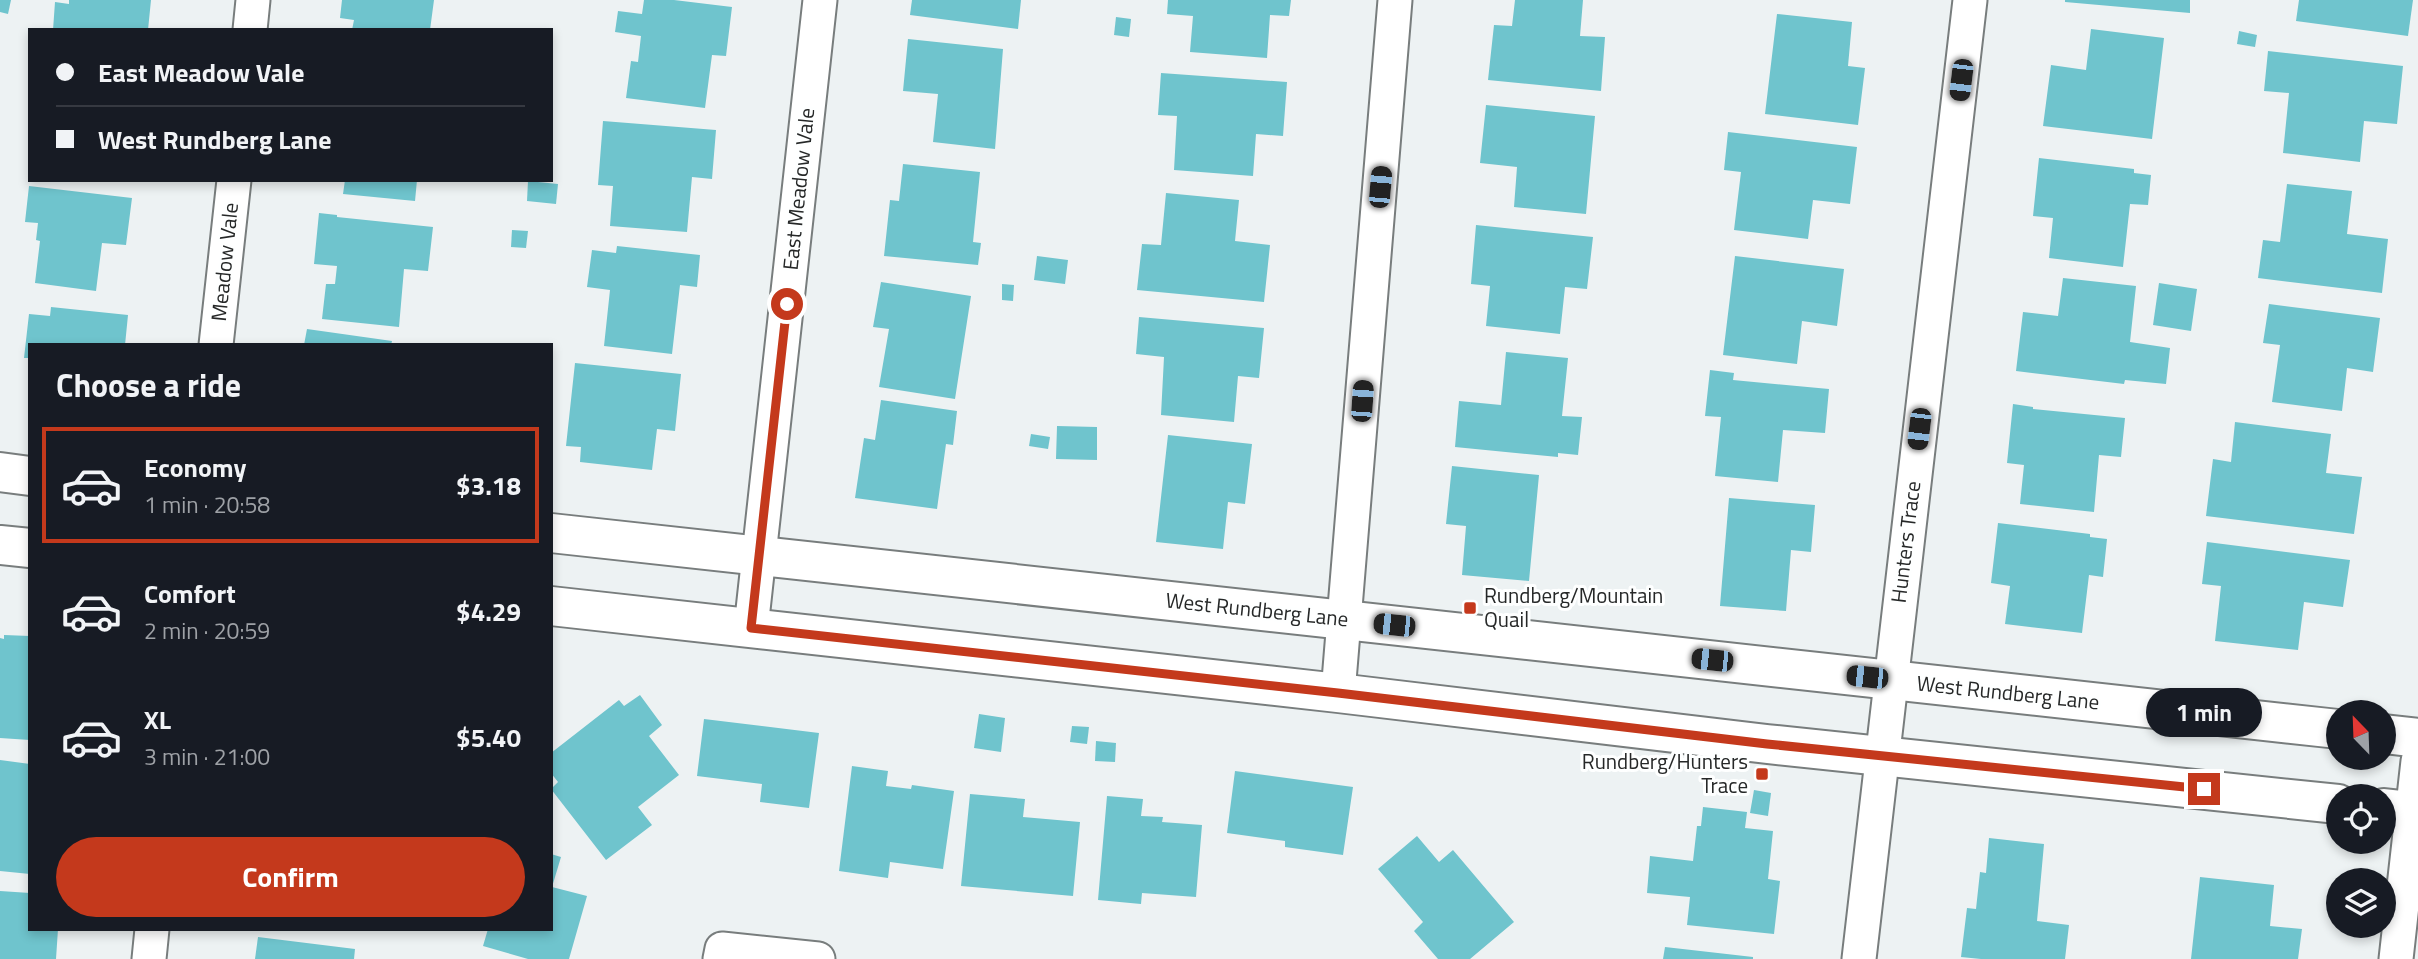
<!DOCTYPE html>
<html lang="en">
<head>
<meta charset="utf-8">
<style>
  :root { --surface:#171b24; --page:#242831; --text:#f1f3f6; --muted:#9ea1a6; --line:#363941; --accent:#c4391c }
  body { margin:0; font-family:"Titillium Web",sans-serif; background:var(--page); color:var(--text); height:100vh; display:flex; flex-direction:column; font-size:26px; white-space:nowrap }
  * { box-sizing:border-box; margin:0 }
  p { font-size:23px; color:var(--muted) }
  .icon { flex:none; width:38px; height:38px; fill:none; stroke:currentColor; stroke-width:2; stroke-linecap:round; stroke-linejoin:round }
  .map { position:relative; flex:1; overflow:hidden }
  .side { position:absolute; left:28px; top:343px; width:525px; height:588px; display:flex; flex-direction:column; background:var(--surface); border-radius:0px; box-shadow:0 4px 10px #0003 }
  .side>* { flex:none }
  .hud { position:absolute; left:28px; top:28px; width:525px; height:154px; border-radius:0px; box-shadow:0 4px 10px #0003; display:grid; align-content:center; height:154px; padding:0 28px; background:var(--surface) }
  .needle { width:46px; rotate:337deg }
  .fabs { position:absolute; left:2326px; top:700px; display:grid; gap:14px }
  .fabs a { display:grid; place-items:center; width:70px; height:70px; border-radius:50%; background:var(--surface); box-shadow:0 4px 10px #0003; font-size:35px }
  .end { position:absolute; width:32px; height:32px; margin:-16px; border:9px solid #c4391c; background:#fff; box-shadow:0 0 0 4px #fff }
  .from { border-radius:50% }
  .bubble { position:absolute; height:49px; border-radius:24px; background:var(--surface); box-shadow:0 4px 10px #0003; font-size:23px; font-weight:700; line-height:49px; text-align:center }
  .car { position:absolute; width:21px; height:42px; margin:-21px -10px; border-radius:9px; box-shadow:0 0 5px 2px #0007; background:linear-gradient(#222 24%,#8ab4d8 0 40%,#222 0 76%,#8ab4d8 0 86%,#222 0) }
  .hud b { display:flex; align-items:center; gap:24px; height:66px; font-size:26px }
  .hud b+b { border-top:2px solid var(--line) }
  .hud i { width:18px; height:18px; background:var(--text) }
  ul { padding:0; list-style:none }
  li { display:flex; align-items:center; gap:21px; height:116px; margin:0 14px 10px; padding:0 14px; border:4px solid transparent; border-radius:0px }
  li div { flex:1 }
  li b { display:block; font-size:26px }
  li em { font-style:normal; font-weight:700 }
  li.current { border-color:var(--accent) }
  li>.icon { width:63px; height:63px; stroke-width:1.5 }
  h2 { padding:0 28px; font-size:32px; line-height:84px }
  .cta { display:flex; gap:14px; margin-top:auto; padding:14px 28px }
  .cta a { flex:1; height:80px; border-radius:42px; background:var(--accent); color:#fff; font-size:28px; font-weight:700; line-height:80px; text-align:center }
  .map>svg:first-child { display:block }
  .building { fill:#6fc4cd }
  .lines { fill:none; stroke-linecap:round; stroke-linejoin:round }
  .street-casing { stroke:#787d7d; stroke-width:37 }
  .secondary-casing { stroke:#787d7d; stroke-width:42 }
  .street { stroke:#fff; stroke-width:33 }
  .secondary { stroke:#fff; stroke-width:38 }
  .route { stroke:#c4391c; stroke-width:9 }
  .poi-dot { fill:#c4391c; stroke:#feffff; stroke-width:2.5 }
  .labels { text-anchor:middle; stroke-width:6; stroke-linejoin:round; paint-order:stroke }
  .street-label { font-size:21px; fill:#262828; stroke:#feffff }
  .poi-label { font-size:21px; fill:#262828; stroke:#feffff; text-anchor:start }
</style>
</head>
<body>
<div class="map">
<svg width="2418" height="959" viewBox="0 0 2418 959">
  <rect width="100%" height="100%" fill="#edf2f3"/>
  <g class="building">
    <polygon points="0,0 11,0 8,14 0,12"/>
    <polygon points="69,0 151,0 148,30 53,30 55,2 69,4"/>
    <polygon points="342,0 434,0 430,30 352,30 354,20 340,18"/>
    <polygon points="644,0 674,0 732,7 726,56 712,55 705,108 626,98 631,61 638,62 641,36 615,32 618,11 642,14"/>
    <polygon points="912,0 1021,0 1018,29 910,15"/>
    <polygon points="1168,0 1291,0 1289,16 1270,15 1267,58 1190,52 1193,16 1167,14"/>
    <polygon points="1515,0 1583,0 1580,36 1605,37 1601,91 1488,80 1494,25 1512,26"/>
    <polygon points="2065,0 2190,0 2190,13 2065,2"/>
    <polygon points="2299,0 2413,0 2408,36 2296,21"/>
    <polygon points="1777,14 1852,22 1848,66 1865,68 1858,125 1765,114"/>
    <polygon points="1116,17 1131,19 1129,37 1114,35"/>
    <polygon points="2091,29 2164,38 2152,139 2043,126 2051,65 2086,70"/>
    <polygon points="2239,31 2257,35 2255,47 2237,44"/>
    <polygon points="908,39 1003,49 995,149 933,142 938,94 903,91"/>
    <polygon points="2268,51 2403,66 2397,124 2364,121 2360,162 2283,153 2289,93 2264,91"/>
    <polygon points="1161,73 1287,82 1283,136 1256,134 1253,176 1174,170 1177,116 1158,115"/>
    <polygon points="1486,105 1595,116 1586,214 1514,207 1517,167 1480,163"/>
    <polygon points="603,121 716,130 712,179 692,177 687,232 610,226 613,186 598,185"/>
    <polygon points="1728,132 1857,147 1850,204 1813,200 1808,239 1734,230 1741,172 1724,170"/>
    <polygon points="2039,158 2134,169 2134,173 2151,175 2148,205 2130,204 2123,267 2049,258 2053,218 2033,216"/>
    <polygon points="903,164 980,172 973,242 981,243 978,265 884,256 890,200 899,201"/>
    <polygon points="345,180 417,180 415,201 343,194"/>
    <polygon points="528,181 558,184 556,204 527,201"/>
    <polygon points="2287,184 2352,191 2347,234 2388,239 2382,293 2258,278 2263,240 2280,242"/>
    <polygon points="29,186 132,198 126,245 102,243 96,291 35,283 40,241 36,240 38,223 25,222"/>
    <polygon points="1166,193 1239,200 1235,241 1270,245 1264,302 1137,290 1142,244 1161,245"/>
    <polygon points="319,213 337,215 337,217 433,227 428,271 404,269 399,327 322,319 326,284 335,284 337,266 314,264"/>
    <polygon points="1476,225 1593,237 1587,289 1565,287 1560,334 1486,326 1490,286 1471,284"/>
    <polygon points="512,230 528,231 526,248 511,247"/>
    <polygon points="617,246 700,255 697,287 680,285 672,354 604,346 610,290 587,287 592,250 616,253"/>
    <polygon points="1037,256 1068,260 1065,284 1034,280"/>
    <polygon points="1735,256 1844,269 1837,326 1802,321 1797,364 1723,355"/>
    <polygon points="2063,278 2136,286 2130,342 2170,348 2166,384 2125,380 2124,384 2016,371 2023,312 2058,316"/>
    <polygon points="881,282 971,296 955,399 879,387 889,329 873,327"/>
    <polygon points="2159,283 2197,289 2191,331 2153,325"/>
    <polygon points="1002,284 1014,285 1013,301 1002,300"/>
    <polygon points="2269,304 2380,318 2373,372 2347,368 2342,411 2272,402 2280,345 2263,343"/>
    <polygon points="51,307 128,315 125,345 30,345 30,358 24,358 29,314 50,316"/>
    <polygon points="1139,317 1264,328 1259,378 1238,376 1234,422 1161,415 1164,357 1136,354"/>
    <polygon points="307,329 392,341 391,345 304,345"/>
    <polygon points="1506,352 1568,358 1562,416 1582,417 1578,455 1558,453 1558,457 1455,447 1459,401 1501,405"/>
    <polygon points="575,363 681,374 675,431 657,429 652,470 580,462 581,447 566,446"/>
    <polygon points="1710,370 1734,373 1733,380 1829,389 1825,433 1783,430 1778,482 1715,476 1721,417 1705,416"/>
    <polygon points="881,400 957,411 953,445 946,444 937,509 855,498 864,438 875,440"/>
    <polygon points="2013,404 2033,407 2033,409 2125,418 2121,457 2099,455 2094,512 2020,504 2024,465 2007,463"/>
    <polygon points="2235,422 2331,434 2326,473 2362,477 2354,534 2206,516 2213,459 2231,462"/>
    <polygon points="1057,426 1097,427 1097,460 1056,459"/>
    <polygon points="1031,434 1050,437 1048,449 1029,446"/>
    <polygon points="1168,435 1252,444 1245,504 1228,502 1223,549 1156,542"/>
    <polygon points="1452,466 1539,475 1529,581 1462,575 1466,526 1446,524"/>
    <polygon points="1729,498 1815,505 1811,552 1791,550 1786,611 1720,606"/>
    <polygon points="1998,523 2090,534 2090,537 2107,539 2103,577 2089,575 2082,633 2005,624 2010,586 1991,583"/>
    <polygon points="2207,542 2350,560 2343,607 2304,602 2298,650 2215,641 2221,586 2202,584"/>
    <polygon points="4,635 30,636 30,740 0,738 0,638 4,639"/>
    <polygon points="640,695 662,725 649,736 679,775 638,807 652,825 606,860 551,789 558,782 551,773 551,753 619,700 624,706"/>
    <polygon points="979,714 1005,718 1001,752 974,748"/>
    <polygon points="704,719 819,733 809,808 760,802 762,784 697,776"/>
    <polygon points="1072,726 1089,727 1087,744 1070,742"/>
    <polygon points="1096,741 1116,743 1115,762 1095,761"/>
    <polygon points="0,760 30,764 30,874 0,871"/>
    <polygon points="852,766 888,771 886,786 911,789 912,785 954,791 943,869 890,862 888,878 839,871"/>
    <polygon points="1235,771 1353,787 1343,855 1285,847 1285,841 1227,833"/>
    <polygon points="1754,790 1771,793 1768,816 1750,813"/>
    <polygon points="970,794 1025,799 1023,817 1080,822 1073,896 961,886"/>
    <polygon points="1107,796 1143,799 1141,816 1163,817 1162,822 1202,825 1196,897 1142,893 1141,904 1098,900"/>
    <polygon points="1703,807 1747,812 1745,828 1773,831 1768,879 1780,881 1774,934 1687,925 1690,897 1647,893 1650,856 1693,861 1697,826 1701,826"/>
    <polygon points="1417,836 1439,862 1453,850 1514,922 1470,959 1438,959 1414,931 1423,922 1378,869"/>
    <polygon points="1989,838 2044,844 2037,921 2069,925 2065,959 1981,959 1961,957 1967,908 1976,909 1980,872 1986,873"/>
    <polygon points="551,854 561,857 552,887 587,896 569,959 528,959 483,946 488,929 551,929"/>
    <polygon points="2200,877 2274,885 2270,926 2302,929 2298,959 2191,959"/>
    <polygon points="0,891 30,893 30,929 58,929 56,959 0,959"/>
    <polygon points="258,937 355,949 354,959 255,959"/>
    <polygon points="1665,947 1753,957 1753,959 1663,959"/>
  </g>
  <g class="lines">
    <defs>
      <g id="street">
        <polyline points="250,30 253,0"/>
        <polyline points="216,345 234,180"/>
        <polyline points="751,628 820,0"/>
        <polyline points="1338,693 1395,0"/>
        <polyline points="149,959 152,929"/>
        <polyline points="720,959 722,949 818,959"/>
        <polyline points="1859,959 1970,0"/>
        <polyline points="2396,959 2418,761"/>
      </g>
      <g id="secondary">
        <polyline points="0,472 30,476"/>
        <polyline points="551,533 2338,729"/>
        <polyline points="0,545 30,548"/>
        <polyline points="551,606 1338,693 1767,744 2338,804"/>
        <polyline points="2384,734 2418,738"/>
        <polyline points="2384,808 2418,812"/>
      </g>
    </defs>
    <use href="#street" class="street-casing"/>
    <use href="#secondary" class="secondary-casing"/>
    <use href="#street" class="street"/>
    <use href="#secondary" class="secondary"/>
  </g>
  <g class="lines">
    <polyline class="route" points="787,304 751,628 1338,693 1767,744 2204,789"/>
  </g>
  <g class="poi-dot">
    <rect x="1463" y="601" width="14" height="14" rx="3.5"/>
    <rect x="1755" y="767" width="14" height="14" rx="3.5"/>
  </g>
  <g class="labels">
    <g class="street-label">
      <text transform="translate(799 189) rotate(-84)" y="7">East Meadow Vale</text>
      <text transform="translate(225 262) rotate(-84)" y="7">Meadow Vale</text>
      <text transform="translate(1906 542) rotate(-83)" y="7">Hunters Trace</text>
      <text transform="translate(1257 610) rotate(6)" y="7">West Rundberg Lane</text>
      <text transform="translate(2008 693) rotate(6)" y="7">West Rundberg Lane</text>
    </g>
    <g class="poi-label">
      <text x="1484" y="603">Rundberg/Mountain<tspan x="1484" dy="24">Quail</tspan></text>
      <text x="1748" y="769" text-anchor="end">Rundberg/Hunters<tspan x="1748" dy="24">Trace</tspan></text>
    </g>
  </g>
</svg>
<div class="fabs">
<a><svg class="needle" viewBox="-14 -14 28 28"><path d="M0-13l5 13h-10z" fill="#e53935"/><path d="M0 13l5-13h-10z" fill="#9ea1a6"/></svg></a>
<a><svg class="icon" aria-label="locate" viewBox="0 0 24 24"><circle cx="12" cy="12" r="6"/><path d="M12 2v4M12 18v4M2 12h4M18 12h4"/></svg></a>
<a><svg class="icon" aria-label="layers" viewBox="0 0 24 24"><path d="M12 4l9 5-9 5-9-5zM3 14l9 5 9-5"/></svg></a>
</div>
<i class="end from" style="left:787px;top:304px"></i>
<i class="end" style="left:2204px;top:789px"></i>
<div class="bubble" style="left:2146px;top:688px;width:116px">1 min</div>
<i class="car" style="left:1961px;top:80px;rotate:187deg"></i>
<i class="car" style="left:1380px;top:187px;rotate:5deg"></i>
<i class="car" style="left:1362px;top:401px;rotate:4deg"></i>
<i class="car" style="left:1919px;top:429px;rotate:187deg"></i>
<i class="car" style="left:1394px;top:625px;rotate:276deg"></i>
<i class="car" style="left:1712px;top:660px;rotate:276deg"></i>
<i class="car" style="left:1867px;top:677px;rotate:276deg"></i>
<div class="hud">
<b><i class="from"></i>East Meadow Vale</b>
<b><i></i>West Rundberg Lane</b>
</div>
<section class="side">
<h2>Choose a ride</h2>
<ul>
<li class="current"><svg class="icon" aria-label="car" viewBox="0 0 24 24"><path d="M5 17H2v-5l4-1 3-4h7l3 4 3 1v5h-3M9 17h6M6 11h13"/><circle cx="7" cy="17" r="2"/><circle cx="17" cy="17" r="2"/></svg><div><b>Economy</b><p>1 min · 20:58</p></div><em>$3.18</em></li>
<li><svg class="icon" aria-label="car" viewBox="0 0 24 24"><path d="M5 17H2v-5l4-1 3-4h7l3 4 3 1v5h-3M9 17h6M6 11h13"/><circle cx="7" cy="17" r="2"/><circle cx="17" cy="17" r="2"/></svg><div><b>Comfort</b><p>2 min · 20:59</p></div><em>$4.29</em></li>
<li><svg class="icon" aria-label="car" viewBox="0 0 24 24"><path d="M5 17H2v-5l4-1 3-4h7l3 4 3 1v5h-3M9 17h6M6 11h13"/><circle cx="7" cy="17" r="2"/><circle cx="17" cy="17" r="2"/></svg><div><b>XL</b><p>3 min · 21:00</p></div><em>$5.40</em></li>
</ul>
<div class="cta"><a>Confirm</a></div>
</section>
</div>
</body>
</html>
